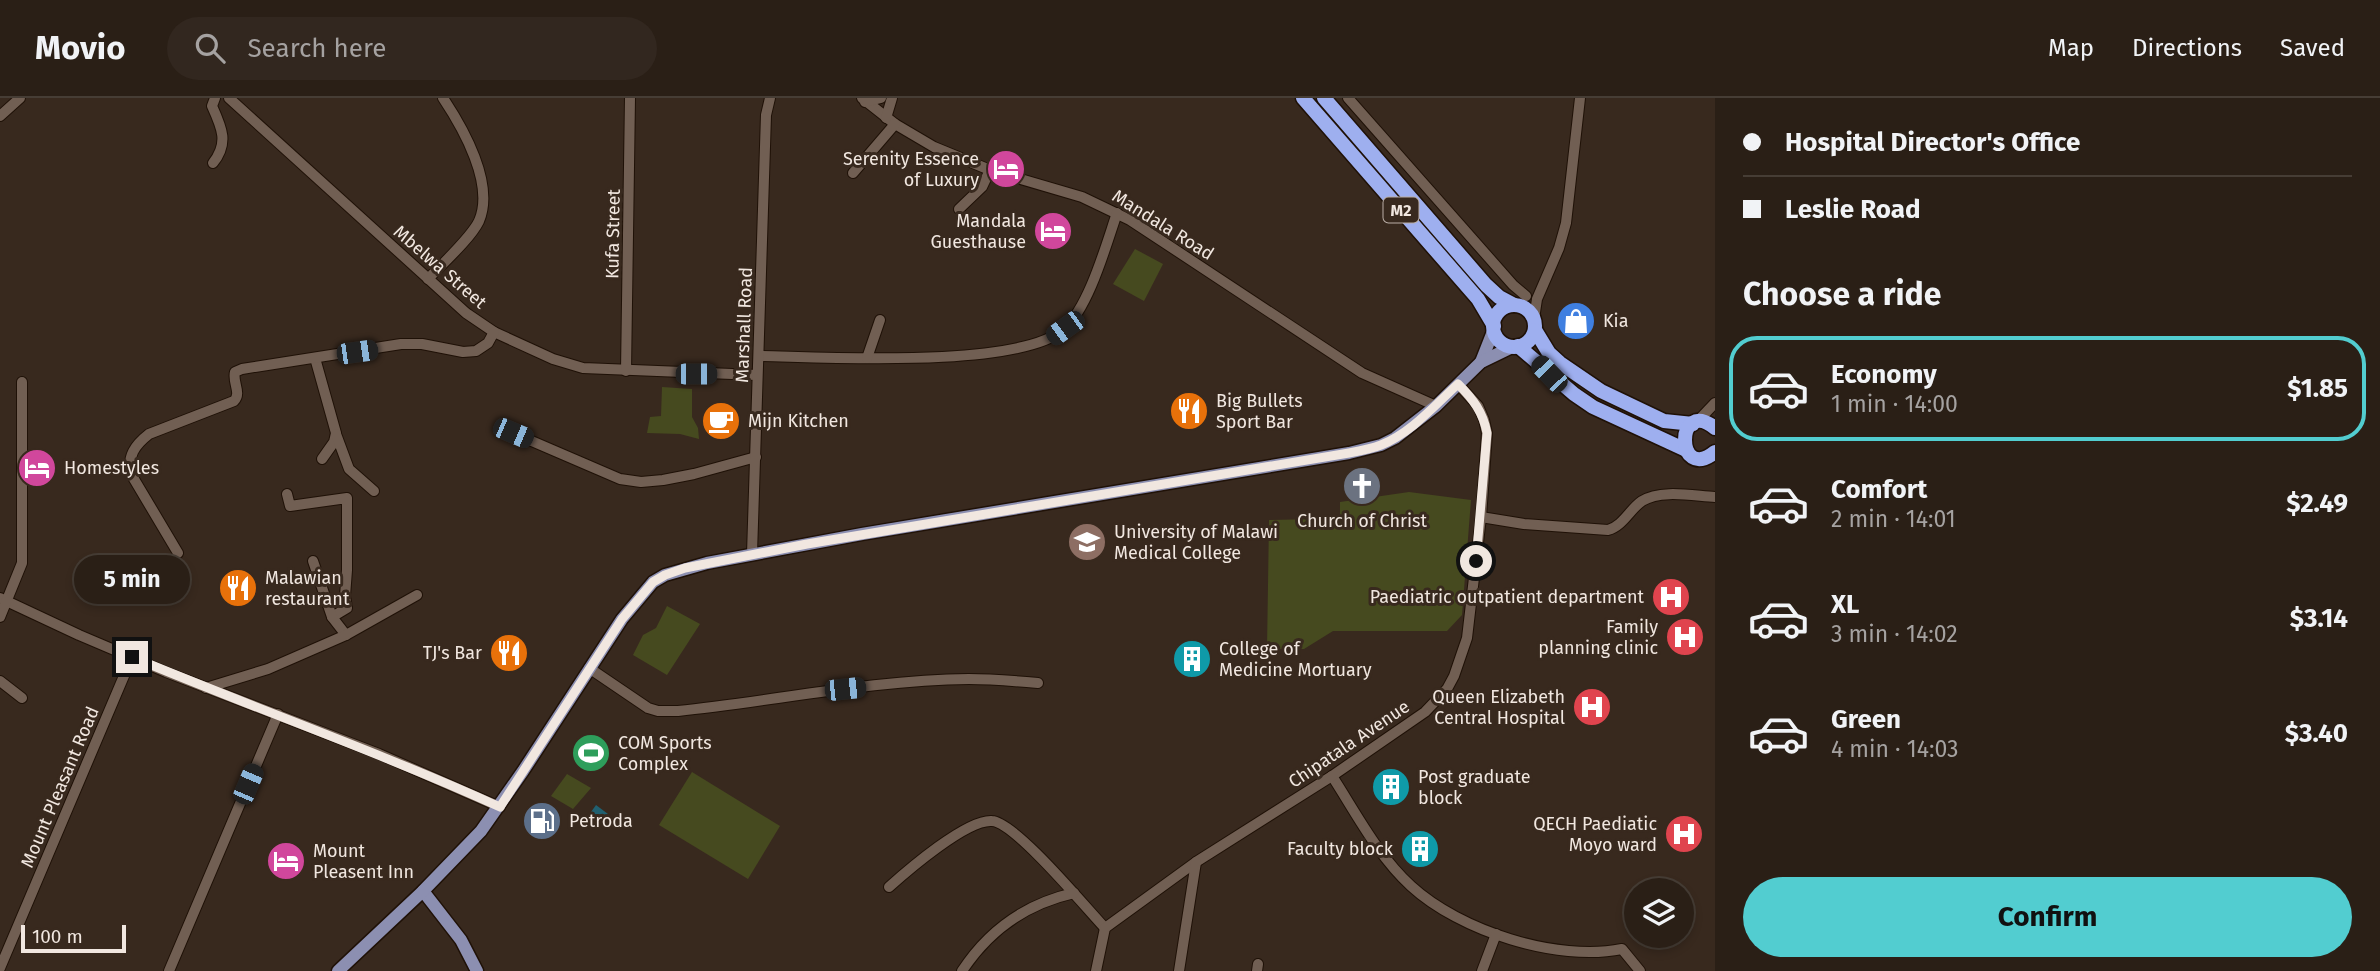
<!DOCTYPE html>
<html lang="en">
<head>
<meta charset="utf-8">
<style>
  :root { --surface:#2a1f16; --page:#32271f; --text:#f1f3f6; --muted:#a5a2a1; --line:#463d35; --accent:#52cdd0 }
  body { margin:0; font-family:"Fira Sans",sans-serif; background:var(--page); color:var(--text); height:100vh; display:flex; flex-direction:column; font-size:26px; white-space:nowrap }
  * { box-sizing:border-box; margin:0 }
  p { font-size:23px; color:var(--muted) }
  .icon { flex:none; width:38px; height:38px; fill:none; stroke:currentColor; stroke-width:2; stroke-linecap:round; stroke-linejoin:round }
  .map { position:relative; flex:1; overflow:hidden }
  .drawer { display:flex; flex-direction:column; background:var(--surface); width:665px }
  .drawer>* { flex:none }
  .banner { display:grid; align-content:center; height:154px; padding:0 28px; background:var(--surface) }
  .fabs { position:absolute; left:1624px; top:780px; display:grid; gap:14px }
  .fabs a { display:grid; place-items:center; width:70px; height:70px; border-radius:50%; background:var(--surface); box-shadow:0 4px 10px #0003,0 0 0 2px var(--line); font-size:35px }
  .scale { position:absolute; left:21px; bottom:18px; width:105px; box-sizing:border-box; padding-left:7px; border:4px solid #f1e7e0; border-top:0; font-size:19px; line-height:24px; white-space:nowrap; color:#f1e7e0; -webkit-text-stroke:5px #38291e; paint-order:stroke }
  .end { position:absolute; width:32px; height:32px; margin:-16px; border:9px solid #f1e7e0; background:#111; box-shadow:0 0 0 4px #111 }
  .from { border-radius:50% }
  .bubble { position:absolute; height:49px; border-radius:24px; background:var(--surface); box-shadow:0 4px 10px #0003,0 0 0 2px var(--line); font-size:23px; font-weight:700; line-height:49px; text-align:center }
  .car { position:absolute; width:21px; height:42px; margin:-21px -10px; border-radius:9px; box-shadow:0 0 5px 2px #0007; background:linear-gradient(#222 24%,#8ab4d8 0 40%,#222 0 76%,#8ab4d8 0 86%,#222 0) }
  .banner b { display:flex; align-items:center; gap:24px; height:66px; font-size:26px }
  .banner b+b { border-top:2px solid var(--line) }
  .banner i { width:18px; height:18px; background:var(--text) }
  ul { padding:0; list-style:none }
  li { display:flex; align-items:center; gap:21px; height:105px; margin:0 14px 10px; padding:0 14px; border:4px solid transparent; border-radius:28px }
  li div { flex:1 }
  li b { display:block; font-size:26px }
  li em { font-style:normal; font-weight:700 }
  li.selected { border-color:var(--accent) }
  li>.icon { width:63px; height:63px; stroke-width:1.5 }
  h2 { padding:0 28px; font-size:32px; line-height:84px }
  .primary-button { display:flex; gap:14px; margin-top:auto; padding:14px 28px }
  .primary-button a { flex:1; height:80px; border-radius:42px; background:var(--accent); color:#111; font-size:28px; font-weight:700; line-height:80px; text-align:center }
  header { display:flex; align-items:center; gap:42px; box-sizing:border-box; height:98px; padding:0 35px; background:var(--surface); border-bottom:2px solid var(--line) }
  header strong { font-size:33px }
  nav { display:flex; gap:38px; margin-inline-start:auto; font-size:24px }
  .search { width:490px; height:63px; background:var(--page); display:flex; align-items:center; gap:18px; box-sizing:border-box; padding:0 24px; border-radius:38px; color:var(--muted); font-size:26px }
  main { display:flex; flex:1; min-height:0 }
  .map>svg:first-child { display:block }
  .green { fill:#464a1f }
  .water { fill:#216070 }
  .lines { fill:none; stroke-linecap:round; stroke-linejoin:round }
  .minor-casing { stroke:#1f1107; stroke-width:12 }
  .major-casing { stroke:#1f1107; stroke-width:15 }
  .highway-casing { stroke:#1f1107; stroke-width:17 }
  .minor { stroke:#715f53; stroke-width:10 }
  .major { stroke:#8c8fb1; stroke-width:12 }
  .highway { stroke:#9eafef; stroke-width:14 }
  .route { stroke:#f1e7e0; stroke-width:9 }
  .labels { text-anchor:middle; stroke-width:6; stroke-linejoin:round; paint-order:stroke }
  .shield { fill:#38291e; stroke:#baaea6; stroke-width:2 }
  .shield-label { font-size:16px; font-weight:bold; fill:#f1e7e0 }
  .poi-label { font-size:18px; fill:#f1e7e0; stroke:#38291e; text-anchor:start }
  .street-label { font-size:18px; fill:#f1e7e0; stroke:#38291e }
</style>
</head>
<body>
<header>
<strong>Movio</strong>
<div class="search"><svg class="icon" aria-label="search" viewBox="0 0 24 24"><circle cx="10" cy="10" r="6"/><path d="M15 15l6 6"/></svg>Search here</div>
<nav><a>Map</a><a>Directions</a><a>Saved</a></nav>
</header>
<main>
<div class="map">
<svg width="1715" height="873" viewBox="0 0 1715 873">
  <rect width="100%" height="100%" fill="#38291e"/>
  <g class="green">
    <polygon points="1135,151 1163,166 1144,203 1113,186"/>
    <polygon points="662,289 692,291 692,319 698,330 699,341 680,336 647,335 650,319 661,318"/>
    <polygon points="1409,394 1471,402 1462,517 1447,533 1333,533 1304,551 1267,551 1269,422 1318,421 1340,424 1340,404"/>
    <polygon points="667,508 700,526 667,577 633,557 643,537 656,530"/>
    <polygon points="692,674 780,728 748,781 659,727"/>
    <polygon points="567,676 591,690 573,711 551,698"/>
  </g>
  <polygon class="water" points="596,707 608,716 598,729 586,721"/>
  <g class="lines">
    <defs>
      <g id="minor">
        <polyline points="229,0 466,215 494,234 553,261 583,270 757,277"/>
        <polyline points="862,0 895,26 934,49 990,72 1082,99 1130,122 1362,275 1436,308"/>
        <polyline points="1348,0 1513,187 1526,198"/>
        <polyline points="865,4 881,0"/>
        <polyline points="0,18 20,0"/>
        <polyline points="886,20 892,0"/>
        <path d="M213,65C229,45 222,30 212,8L215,0"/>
        <polyline points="853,75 895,26"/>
        <polyline points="959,111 982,89 990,72"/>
        <path d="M428,181C442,166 471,140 479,123C495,86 463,30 443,0"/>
        <polyline points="1534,221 1537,201 1559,150 1566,125 1580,0"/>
        <path d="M759,258C823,259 1019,271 1064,231C1089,209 1106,147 1117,115"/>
        <polyline points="315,260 336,335 334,344 322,361"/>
        <polyline points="867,260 880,222"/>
        <polyline points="626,273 630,0"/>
        <polyline points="1696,325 1715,305"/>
        <polyline points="513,335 620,381 641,384 663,382 694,376 756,359"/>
        <polyline points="336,336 349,371 374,393"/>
        <polyline points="287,396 290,408 347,400 347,472 345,498 347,510 332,519"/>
        <path d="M1481,419L1524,426L1608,432C1623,428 1630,411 1642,403C1661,391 1694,398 1715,399"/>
        <path d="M178,455L131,376C127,358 135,347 149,336L234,303C242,295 232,284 235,274L242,271L401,246H422L463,254L476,253L488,245L494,234"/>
        <polyline points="752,456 766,17 770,0"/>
        <polyline points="313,463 332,519 346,537"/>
        <polyline points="0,500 79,537 166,574 379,656 500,709"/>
        <polyline points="0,519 22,465 22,284"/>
        <path d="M589,570L648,610L658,613H678C774,603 872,582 969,581C992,581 1015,583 1038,585"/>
        <polyline points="0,583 22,600"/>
        <polyline points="206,590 268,571 346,537 417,497"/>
        <path d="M1332,678C1356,715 1378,758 1411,788C1460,833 1557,864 1622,851L1640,873"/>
        <path d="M889,789C908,772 967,721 992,723C1015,724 1086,810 1105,830"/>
        <polyline points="0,870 132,559"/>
        <polyline points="169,873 278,616"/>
        <path d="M962,873C989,832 1025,806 1074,795"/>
        <polyline points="1096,873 1105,830 1196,764 1332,678 1425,614 1447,591 1454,578 1467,540 1481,419 1487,335 1484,322 1478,308 1458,286"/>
        <polyline points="1179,873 1196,764"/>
        <polyline points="1257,873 1258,866"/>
        <polyline points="1482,873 1496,836"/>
      </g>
      <g id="major">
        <polyline points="1481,264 1494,231"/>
        <polyline points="423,793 461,842 477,873"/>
        <polyline points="338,873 423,793 481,733 523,673 622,521 653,484 665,477 707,465 862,436 1349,355 1381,347 1395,340 1436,308 1481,264 1514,248"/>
      </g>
      <g id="highway">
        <polyline points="1303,0 1478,201 1494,228"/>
        <polyline points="1324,0 1486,187 1499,199 1514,207"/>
        <circle cx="1514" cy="228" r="21"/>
        <polyline points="1535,232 1549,255 1560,265 1601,293 1664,323 1693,326"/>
        <polyline points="1518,248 1574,296 1593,309 1686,352"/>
        <path d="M1715,330C1675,298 1675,386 1715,354"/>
      </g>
    </defs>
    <use href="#minor" class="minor-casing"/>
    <use href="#major" class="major-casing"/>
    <use href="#highway" class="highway-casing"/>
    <use href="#minor" class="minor"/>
    <use href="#major" class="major"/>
    <use href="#highway" class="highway"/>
  </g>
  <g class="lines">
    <path class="route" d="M132,559C254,610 379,654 500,709L622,521L653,484L665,477L685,470L807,446L1349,355C1360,353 1371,351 1381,347C1411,335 1435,307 1458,286C1473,301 1483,314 1487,335L1476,463"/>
  </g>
  <defs>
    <symbol id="hotel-disc" viewBox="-11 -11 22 22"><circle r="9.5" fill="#d1479c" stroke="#38291e"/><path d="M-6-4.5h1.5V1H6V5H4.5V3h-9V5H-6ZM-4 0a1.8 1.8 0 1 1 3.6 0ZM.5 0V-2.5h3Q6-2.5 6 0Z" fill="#fff"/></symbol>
    <symbol id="shop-disc" viewBox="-11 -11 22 22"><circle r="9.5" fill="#3f7fe0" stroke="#38291e"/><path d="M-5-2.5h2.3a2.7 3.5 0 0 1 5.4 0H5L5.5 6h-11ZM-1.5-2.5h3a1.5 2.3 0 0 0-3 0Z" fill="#fff"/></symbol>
    <symbol id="restaurant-disc" viewBox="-11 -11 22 22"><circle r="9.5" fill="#e8710a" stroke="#38291e"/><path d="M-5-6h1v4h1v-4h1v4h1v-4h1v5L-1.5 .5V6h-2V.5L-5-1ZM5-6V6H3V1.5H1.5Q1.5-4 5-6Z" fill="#fff"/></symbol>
    <symbol id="cafe-disc" viewBox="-11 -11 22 22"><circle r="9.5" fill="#e8710a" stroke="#38291e"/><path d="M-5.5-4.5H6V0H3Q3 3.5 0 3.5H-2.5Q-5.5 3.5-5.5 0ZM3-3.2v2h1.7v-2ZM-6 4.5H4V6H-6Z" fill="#fff"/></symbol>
    <symbol id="church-disc" viewBox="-11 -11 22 22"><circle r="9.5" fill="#6b7280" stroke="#38291e"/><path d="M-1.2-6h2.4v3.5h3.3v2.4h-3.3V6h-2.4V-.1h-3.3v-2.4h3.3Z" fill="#fff"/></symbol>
    <symbol id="university-disc" viewBox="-11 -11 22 22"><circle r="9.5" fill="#8d6e63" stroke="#38291e"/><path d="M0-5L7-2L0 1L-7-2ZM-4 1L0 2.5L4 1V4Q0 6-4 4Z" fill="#fff"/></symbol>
    <symbol id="hospital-disc" viewBox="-11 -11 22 22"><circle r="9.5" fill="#e0444e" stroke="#38291e"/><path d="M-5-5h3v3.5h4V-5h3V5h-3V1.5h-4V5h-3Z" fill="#fff"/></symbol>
    <symbol id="building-disc" viewBox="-11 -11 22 22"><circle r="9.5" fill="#0f9aa8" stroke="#38291e"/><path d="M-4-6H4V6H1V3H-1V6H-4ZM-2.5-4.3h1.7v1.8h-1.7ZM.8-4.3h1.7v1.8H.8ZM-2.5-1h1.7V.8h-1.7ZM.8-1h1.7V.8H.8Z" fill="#fff"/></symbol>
    <symbol id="stadium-disc" viewBox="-11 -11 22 22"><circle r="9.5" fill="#2e9e5b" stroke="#38291e"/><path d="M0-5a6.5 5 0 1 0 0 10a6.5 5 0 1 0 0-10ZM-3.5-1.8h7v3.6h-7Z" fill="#fff"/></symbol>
    <symbol id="fuel-disc" viewBox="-11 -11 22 22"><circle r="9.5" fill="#5c6f8a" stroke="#38291e"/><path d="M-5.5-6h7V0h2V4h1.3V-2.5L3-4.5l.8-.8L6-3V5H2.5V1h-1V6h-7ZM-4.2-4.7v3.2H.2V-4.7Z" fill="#fff"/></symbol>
  </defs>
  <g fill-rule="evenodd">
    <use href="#hotel-disc" x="984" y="49" width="44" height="44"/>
    <use href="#hotel-disc" x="1031" y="111" width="44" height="44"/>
    <use href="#shop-disc" x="1554" y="201" width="44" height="44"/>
    <use href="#restaurant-disc" x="1167" y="291" width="44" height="44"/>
    <use href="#cafe-disc" x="699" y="301" width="44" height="44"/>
    <use href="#hotel-disc" x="15" y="348" width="44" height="44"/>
    <use href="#church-disc" x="1340" y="366" width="44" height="44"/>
    <use href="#university-disc" x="1065" y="422" width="44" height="44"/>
    <use href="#restaurant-disc" x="216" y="468" width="44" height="44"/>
    <use href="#hospital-disc" x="1649" y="477" width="44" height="44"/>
    <use href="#hospital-disc" x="1663" y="517" width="44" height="44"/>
    <use href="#restaurant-disc" x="487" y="533" width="44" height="44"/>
    <use href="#building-disc" x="1170" y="539" width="44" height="44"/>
    <use href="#hospital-disc" x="1570" y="587" width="44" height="44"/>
    <use href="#stadium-disc" x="569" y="633" width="44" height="44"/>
    <use href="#building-disc" x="1369" y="667" width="44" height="44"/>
    <use href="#fuel-disc" x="520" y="701" width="44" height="44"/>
    <use href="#hospital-disc" x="1662" y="714" width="44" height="44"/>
    <use href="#building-disc" x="1398" y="729" width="44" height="44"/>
    <use href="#hotel-disc" x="264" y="741" width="44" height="44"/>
  </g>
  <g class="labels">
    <rect class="shield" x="1383.5" y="99.5" width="35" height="25" rx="5"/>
    <g class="shield-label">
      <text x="1401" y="118">M2</text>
    </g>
    <g class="poi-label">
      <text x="979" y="67" text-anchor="end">Serenity Essence<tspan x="979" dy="21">of Luxury</tspan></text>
      <text x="1026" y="129" text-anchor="end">Mandala<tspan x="1026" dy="21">Guesthause</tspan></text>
      <text x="1603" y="229">Kia</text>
      <text x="1216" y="309">Big Bullets<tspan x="1216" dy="21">Sport Bar</tspan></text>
      <text x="748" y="329">Mijn Kitchen</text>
      <text x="64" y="376">Homestyles</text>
      <text x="1362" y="429" text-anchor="middle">Church of Christ</text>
      <text x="1114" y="440">University of Malawi<tspan x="1114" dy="21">Medical College</tspan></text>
      <text x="265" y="486">Malawian<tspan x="265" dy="21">restaurant</tspan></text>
      <text x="1644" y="505" text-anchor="end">Paediatric outpatient department</text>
      <text x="1658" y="535" text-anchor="end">Family<tspan x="1658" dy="21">planning clinic</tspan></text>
      <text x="1219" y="557">College of<tspan x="1219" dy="21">Medicine Mortuary</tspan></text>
      <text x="482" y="561" text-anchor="end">TJ's Bar</text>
      <text x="1565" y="605" text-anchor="end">Queen Elizabeth<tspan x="1565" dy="21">Central Hospital</tspan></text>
      <text x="618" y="651">COM Sports<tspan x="618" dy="21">Complex</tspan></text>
      <text x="1418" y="685">Post graduate<tspan x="1418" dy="21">block</tspan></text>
      <text x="569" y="729">Petroda</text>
      <text x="1657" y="732" text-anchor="end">QECH Paediatic<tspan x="1657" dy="21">Moyo ward</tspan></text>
      <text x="1393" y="757" text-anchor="end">Faculty block</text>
      <text x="313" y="759">Mount<tspan x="313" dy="21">Pleasent Inn</tspan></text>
    </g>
    <g class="street-label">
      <text transform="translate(1163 127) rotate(32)" y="6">Mandala Road</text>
      <text transform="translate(613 136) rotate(-89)" y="6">Kufa Street</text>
      <text transform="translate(440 169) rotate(41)" y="6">Mbelwa Street</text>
      <text transform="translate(744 227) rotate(-88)" y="6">Marshall Road</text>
      <text transform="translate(1349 646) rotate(-34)" y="6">Chipatala Avenue</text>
      <text transform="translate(60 689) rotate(-67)" y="6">Mount Pleasant Road</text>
    </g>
  </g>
</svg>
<div class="fabs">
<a><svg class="icon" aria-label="layers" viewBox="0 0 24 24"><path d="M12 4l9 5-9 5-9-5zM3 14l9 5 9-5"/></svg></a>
</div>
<div class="scale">100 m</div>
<i class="end from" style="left:1476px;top:463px"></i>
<i class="end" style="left:132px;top:559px"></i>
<div class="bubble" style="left:74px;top:457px;width:116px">5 min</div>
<i class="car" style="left:1065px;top:230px;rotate:234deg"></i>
<i class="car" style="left:357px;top:254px;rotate:82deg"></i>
<i class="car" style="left:696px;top:276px;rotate:90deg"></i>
<i class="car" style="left:1549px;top:276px;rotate:316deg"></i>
<i class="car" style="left:513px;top:335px;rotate:113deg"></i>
<i class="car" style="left:845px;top:591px;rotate:84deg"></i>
<i class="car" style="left:248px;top:686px;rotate:23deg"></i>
</div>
<section class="drawer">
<div class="banner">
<b><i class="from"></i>Hospital Director's Office</b>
<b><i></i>Leslie Road</b>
</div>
<h2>Choose a ride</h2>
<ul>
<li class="selected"><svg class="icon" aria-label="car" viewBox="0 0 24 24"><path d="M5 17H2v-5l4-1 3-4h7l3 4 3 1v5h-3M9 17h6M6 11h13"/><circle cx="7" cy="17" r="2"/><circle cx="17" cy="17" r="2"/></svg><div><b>Economy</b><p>1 min · 14:00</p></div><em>$1.85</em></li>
<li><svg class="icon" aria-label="car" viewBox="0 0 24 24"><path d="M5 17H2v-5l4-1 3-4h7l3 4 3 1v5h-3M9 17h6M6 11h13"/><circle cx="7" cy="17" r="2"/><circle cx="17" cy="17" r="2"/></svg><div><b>Comfort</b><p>2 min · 14:01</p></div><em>$2.49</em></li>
<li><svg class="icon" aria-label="car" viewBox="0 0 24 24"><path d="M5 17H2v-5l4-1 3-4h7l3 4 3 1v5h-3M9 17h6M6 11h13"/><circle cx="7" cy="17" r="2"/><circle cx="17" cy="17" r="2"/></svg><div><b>XL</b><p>3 min · 14:02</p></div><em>$3.14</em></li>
<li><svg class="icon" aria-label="car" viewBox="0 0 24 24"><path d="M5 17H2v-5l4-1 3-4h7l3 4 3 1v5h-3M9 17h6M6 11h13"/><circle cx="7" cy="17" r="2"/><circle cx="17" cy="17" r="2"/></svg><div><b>Green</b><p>4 min · 14:03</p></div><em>$3.40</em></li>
</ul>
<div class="primary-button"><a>Confirm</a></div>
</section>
</main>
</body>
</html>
